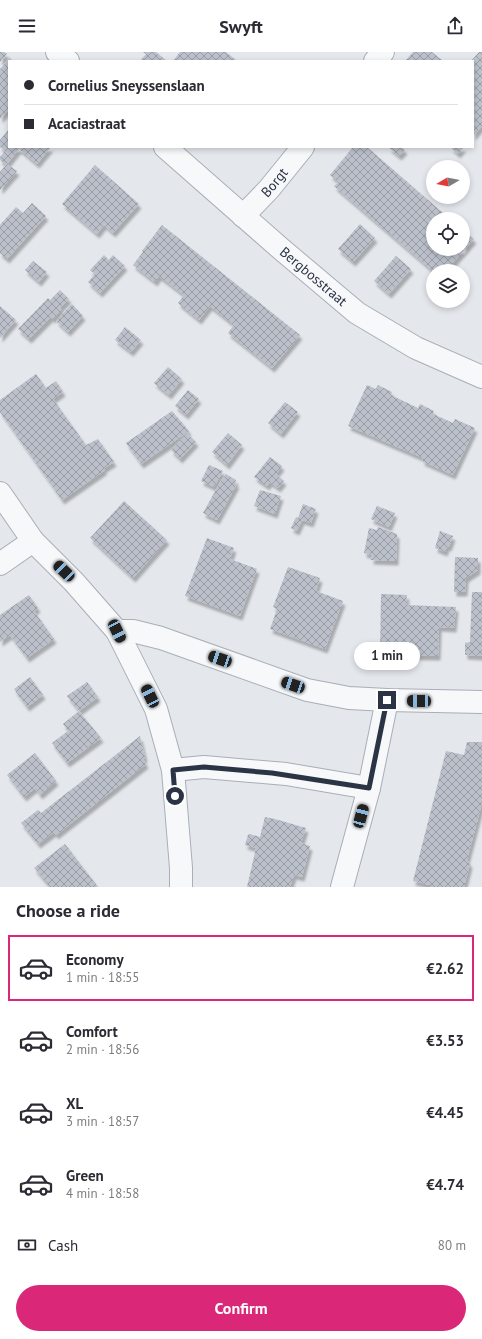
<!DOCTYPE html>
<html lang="en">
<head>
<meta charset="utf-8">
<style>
  :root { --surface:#fff; --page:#f2f2f3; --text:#2b2b33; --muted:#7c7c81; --line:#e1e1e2; --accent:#db2777 }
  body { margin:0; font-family:"PT Sans",sans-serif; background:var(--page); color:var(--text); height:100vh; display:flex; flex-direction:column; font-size:15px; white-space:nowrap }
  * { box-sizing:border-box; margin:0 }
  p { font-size:13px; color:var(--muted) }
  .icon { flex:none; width:22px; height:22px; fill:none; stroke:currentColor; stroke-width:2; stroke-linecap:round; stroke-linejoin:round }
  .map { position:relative; height:835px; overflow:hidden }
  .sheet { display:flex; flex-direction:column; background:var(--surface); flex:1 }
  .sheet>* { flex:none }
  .banner { position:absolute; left:8px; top:8px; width:466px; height:88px; border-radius:0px; box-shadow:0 2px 6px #0003; display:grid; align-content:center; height:88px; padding:0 16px; background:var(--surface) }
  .needle { width:26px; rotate:260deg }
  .buttons { position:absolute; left:426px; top:108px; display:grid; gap:8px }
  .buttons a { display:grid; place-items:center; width:44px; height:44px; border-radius:50%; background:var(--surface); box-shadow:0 2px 6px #0003; font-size:20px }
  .end { position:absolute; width:18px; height:18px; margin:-9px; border:5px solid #2b3445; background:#fff; box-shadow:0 0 0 2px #fff }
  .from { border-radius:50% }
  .bubble { position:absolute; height:28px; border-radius:14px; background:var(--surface); box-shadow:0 2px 6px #0003; font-size:13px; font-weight:700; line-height:28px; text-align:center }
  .car { position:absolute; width:12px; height:24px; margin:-12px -6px; border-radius:5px; box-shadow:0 0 3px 1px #0007; background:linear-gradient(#222 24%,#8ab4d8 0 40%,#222 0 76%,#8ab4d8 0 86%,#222 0) }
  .banner b { display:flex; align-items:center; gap:14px; height:38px; font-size:15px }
  .banner b+b { border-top:1px solid var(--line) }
  .banner i { width:10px; height:10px; background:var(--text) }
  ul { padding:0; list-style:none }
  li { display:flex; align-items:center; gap:12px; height:66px; margin:0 8px 6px; padding:0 8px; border:2px solid transparent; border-radius:0px }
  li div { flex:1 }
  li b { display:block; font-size:15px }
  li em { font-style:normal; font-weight:700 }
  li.selected { border-color:var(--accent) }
  li>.icon { width:36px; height:36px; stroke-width:1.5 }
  h2 { padding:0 16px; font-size:18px; line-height:48px }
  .pay { display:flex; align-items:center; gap:10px; height:44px; padding:0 16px; font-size:15px }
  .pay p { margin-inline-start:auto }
  .button { display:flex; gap:8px; margin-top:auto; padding:8px 16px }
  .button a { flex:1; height:46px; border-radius:24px; background:var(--accent); color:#fff; font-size:16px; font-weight:700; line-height:46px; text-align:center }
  header { display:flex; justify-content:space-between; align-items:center; height:52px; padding:0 16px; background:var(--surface); font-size:18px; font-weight:700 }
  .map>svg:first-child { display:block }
  .building { fill:url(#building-cross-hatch); filter:url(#shadow) }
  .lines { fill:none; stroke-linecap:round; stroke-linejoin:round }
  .minor-casing { stroke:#a9aeb7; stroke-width:24 }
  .minor { stroke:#f7f8fa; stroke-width:22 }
  .route { stroke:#2b3445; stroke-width:5 }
  .labels { text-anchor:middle; stroke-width:3; stroke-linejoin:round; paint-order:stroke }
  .street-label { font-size:14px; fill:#2b3445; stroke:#f4f6f9 }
</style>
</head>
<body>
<header><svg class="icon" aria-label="menu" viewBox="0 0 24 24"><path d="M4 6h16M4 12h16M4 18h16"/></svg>Swyft<svg class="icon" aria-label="share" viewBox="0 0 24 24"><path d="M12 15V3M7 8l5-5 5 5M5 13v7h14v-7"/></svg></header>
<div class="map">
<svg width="482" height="835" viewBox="0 0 482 835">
  <defs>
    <pattern id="building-cross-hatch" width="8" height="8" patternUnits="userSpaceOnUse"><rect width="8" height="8" fill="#bbc0ca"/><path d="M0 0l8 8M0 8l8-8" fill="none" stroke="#989da6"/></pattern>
    <filter id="shadow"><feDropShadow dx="2.5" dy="4.5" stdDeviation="1" flood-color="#0004"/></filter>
  </defs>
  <rect width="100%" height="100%" fill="#e4e7ec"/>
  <g class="building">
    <polygon points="0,0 4,0 7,2 0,10"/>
    <polygon points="143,0 156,0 167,9 140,9 146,2"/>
    <polygon points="180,0 226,0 237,9 173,9"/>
    <polygon points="413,0 432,0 443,9 405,9"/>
    <polygon points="479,0 482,0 482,74 473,84 473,9 471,9"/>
    <polygon points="10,6 13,9 9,9 9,57 0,67 0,17"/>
    <polygon points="9,77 9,95 51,95 37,112 19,97 7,112 17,119 0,138 0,120 6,113 0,108 0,105 5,99 0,95 0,88"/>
    <polygon points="353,95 367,95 450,167 433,167 433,197 463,197 463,178 474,187 446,219 433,219 334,134 339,130 330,123"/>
    <polygon points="388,95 402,95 405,98 399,104"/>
    <polygon points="450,95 464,95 458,102"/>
    <polygon points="95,113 139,152 113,181 104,173 97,182 62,152"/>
    <polygon points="32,151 46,164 7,207 0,201 0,173 16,155 23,161"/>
    <polygon points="360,172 375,186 353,210 338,197"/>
    <polygon points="162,173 300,283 272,316 228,281 234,273 210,254 199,268 178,251 184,243 159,224 155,230 133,213 143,200 142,199"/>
    <polygon points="104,203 109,208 113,203 125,214 100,241 88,230 95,222 90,218"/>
    <polygon points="396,204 411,217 389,242 374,229"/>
    <polygon points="33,209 47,220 39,230 25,218"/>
    <polygon points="60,238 69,247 60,256 62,258 53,267 51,265 29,287 18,277 48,246 50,248"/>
    <polygon points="72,252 83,264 68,280 56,269"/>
    <polygon points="0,254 16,268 0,286"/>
    <polygon points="125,275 141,288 131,300 115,288"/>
    <polygon points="168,315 182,327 169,343 154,331"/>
    <polygon points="36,322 46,336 56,329 63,340 53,347 86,393 98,387 114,410 103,417 105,418 62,448 0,360 0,348"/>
    <polygon points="367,333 376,337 378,333 392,340 391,343 418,356 420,352 434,359 433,362 453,371 455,367 475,376 453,423 422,409 423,406 348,374"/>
    <polygon points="188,338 199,347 186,363 175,354"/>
    <polygon points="285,350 298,360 281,382 268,371"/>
    <polygon points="172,359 189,379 141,412 126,391"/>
    <polygon points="187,381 196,390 180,407 171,398"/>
    <polygon points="228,381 242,393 227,413 212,400"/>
    <polygon points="270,405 282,414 276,422 284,429 278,436 270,430 267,434 254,425"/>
    <polygon points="209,413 223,419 214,435 201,429"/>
    <polygon points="226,422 236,428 235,431 237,432 217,468 203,461 223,425 224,425"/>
    <polygon points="260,438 281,444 275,462 254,454"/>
    <polygon points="124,449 167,488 133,526 90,486"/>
    <polygon points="303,452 316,457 311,471 302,468 297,479 291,476 296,465 298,466"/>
    <polygon points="377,454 395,461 389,475 371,467"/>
    <polygon points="378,475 397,482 396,509 371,508 372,503 364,501 369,476 377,478"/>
    <polygon points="440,479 453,484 449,495 447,494 445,500 435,496"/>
    <polygon points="207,486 234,496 230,507 257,517 240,564 185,544"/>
    <polygon points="455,505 478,506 478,518 466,526 465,540 454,540"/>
    <polygon points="288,515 320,526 316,539 343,549 325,597 270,577 277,557 273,555"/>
    <polygon points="472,540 482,540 482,604 465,603 465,591 470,590"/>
    <polygon points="381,542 407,543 406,553 456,555 454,576 439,575 438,604 380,603"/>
    <polygon points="29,543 38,556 34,559 54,587 27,606 10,583 0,590 0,563"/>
    <polygon points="30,625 43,643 27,655 14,637"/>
    <polygon points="87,630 98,645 79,659 67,644"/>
    <polygon points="79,659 101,686 67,711 52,691 68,679 63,672"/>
    <polygon points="140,684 145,706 143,707 146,712 56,783 54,780 38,792 21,771 38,758 41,761"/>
    <polygon points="467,690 482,690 482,751 467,808 470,812 464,835 430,835 430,833 413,829 446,699 464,703"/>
    <polygon points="35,701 56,729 40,743 35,736 24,745 7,723"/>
    <polygon points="265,765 275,767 306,776 301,791 310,794 302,825 294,823 290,835 247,835 256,796 245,793 248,783 250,782 260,785"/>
    <polygon points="65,792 98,835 50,835 34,816"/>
  </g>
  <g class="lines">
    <defs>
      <g id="minor">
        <polyline points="57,0 68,9"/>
        <polyline points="375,9 383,0"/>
        <path id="s1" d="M165,95L280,196L357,261L416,296L482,325"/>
        <path id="s2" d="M243,164L269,137L303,95"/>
        <polyline points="0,441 33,489 74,530 117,579 133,579 161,586 307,638 349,646 387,648 482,650"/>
        <polyline points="0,512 33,489"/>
        <polyline points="117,579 156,657 173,718 181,816 181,835"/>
        <polyline points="173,718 204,715 286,722 369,736"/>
        <polyline points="342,835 369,736 387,648"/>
      </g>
    </defs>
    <use href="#minor" class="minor-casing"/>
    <use href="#minor" class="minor"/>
  </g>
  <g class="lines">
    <polyline class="route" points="175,744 173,718 204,715 272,721 369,736 387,648"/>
  </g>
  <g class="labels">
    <g class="street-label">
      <text dy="5" stroke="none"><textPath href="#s2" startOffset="46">Borgt</textPath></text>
      <text dy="5" stroke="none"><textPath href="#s1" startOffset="197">Bergbosstraat</textPath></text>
    </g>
  </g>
</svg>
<div class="buttons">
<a><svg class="needle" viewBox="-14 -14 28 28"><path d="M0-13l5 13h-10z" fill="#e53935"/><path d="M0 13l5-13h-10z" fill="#7c7c81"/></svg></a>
<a><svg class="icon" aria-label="locate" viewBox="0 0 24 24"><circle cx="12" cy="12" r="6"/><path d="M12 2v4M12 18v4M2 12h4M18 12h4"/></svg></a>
<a><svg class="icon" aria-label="layers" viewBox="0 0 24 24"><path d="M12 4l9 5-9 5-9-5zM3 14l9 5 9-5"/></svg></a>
</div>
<i class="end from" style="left:175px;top:744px"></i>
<i class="end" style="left:387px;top:648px"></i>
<div class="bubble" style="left:354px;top:590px;width:66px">1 min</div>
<i class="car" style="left:64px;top:519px;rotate:314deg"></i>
<i class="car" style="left:117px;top:579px;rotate:154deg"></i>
<i class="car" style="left:220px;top:607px;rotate:289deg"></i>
<i class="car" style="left:293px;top:633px;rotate:289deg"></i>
<i class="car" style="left:150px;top:644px;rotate:334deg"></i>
<i class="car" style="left:419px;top:649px;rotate:271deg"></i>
<i class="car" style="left:361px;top:764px;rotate:15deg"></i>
<div class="banner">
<b><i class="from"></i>Cornelius Sneyssenslaan</b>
<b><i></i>Acaciastraat</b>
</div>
</div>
<section class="sheet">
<h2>Choose a ride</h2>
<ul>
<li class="selected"><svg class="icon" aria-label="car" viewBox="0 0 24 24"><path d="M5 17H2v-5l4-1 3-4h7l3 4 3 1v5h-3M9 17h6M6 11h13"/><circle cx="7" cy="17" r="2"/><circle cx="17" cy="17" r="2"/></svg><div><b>Economy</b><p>1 min · 18:55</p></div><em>€2.62</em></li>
<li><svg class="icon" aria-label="car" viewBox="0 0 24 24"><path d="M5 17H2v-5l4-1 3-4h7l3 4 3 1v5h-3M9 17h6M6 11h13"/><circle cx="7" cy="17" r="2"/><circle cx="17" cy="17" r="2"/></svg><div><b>Comfort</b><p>2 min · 18:56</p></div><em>€3.53</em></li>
<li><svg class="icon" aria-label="car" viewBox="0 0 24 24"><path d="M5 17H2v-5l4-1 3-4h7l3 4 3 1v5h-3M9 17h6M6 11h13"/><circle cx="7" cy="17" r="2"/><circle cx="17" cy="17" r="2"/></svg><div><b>XL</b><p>3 min · 18:57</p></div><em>€4.45</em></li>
<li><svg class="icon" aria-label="car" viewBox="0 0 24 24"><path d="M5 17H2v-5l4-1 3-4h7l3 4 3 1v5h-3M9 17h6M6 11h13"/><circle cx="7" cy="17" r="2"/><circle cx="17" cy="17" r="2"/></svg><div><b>Green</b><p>4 min · 18:58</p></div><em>€4.74</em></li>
</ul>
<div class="pay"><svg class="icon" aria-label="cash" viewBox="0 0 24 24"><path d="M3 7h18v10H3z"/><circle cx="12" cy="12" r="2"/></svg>Cash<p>80 m</p></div>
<div class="button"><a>Confirm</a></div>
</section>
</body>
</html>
